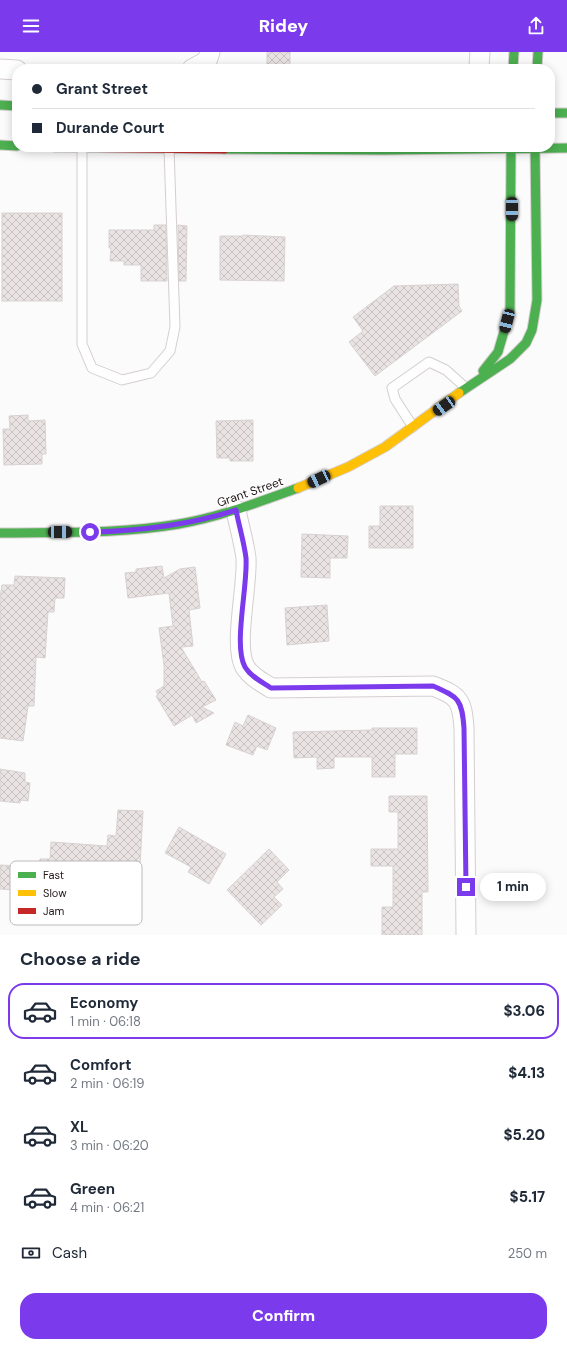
<!DOCTYPE html>
<html lang="en">
<head>
<meta charset="utf-8">
<style>
  :root { --surface:#fff; --page:#f6f6f7; --text:#1f2937; --muted:#747a83; --line:#e0e1e3; --accent:#7c3aed }
  body { margin:0; font-family:"DM Sans",sans-serif; background:var(--page); color:var(--text); height:100vh; display:flex; flex-direction:column; font-size:15px; white-space:nowrap }
  * { box-sizing:border-box; margin:0 }
  p { font-size:13px; color:var(--muted) }
  .icon { flex:none; width:22px; height:22px; fill:none; stroke:currentColor; stroke-width:2; stroke-linecap:round; stroke-linejoin:round }
  .map { position:relative; height:883px; overflow:hidden }
  .sheet { display:flex; flex-direction:column; background:var(--surface); flex:1 }
  .sheet>* { flex:none }
  .guide { position:absolute; left:12px; top:12px; width:543px; height:88px; border-radius:16px; box-shadow:0 2px 10px #0003; display:grid; align-content:center; height:88px; padding:0 20px; background:var(--surface) }
  .end { position:absolute; width:18px; height:18px; margin:-9px; border:5px solid #7c3aed; background:#fff; box-shadow:0 0 0 2px #fff }
  .from { border-radius:50% }
  .bubble { position:absolute; height:28px; border-radius:14px; background:var(--surface); box-shadow:0 2px 10px #0003; font-size:13px; font-weight:800; line-height:28px; text-align:center }
  .car { position:absolute; width:12px; height:24px; margin:-12px -6px; border-radius:5px; box-shadow:0 0 3px 1px #0007; background:linear-gradient(#222 24%,#8ab4d8 0 40%,#222 0 76%,#8ab4d8 0 86%,#222 0) }
  .guide b { display:flex; align-items:center; gap:14px; height:38px; font-size:15px }
  .guide b+b { border-top:1px solid var(--line) }
  .guide i { width:10px; height:10px; background:var(--text) }
  ul { padding:0; list-style:none }
  li { display:flex; align-items:center; gap:12px; height:56px; margin:0 8px 6px; padding:0 12px; border:2px solid transparent; border-radius:16px }
  li div { flex:1 }
  li b { display:block; font-size:15px }
  li em { font-style:normal; font-weight:800 }
  li.selected { border-color:var(--accent) }
  li>.icon { width:36px; height:36px; stroke-width:1.5 }
  h2 { padding:0 20px; font-size:18px; line-height:48px }
  .pay { display:flex; align-items:center; gap:10px; height:44px; padding:0 20px; font-size:15px }
  .pay p { margin-inline-start:auto }
  .primary-button { display:flex; gap:8px; margin-top:auto; padding:8px 20px }
  .primary-button a { flex:1; height:46px; border-radius:16px; background:var(--accent); color:#fff; font-size:16px; font-weight:800; line-height:46px; text-align:center }
  header { display:flex; justify-content:space-between; align-items:center; height:52px; padding:0 20px; background:var(--accent); color:#fff; font-size:18px; font-weight:800 }
  .map>svg:first-child { display:block }
  .building { fill:url(#building-cross-hatch); stroke:#d8d1d2 }
  .lines { fill:none; stroke-linecap:round; stroke-linejoin:round }
  .lane-casing { stroke:#d5cecf; stroke-width:11 }
  .street-casing { stroke:#d5cecf; stroke-width:21 }
  .fast-casing { stroke:#d5cecf; stroke-width:11 }
  .slow-casing { stroke:#d5cecf; stroke-width:11 }
  .jam-casing { stroke:#d5cecf; stroke-width:11 }
  .lane { stroke:#fefefe; stroke-width:9 }
  .street { stroke:#fefefe; stroke-width:19 }
  .fast { stroke:#4caf50; stroke-width:9 }
  .slow { stroke:#ffc107; stroke-width:9 }
  .jam { stroke:#c62828; stroke-width:9 }
  .route { stroke:#7c3aed; stroke-width:5 }
  .labels { text-anchor:middle; stroke-width:3; stroke-linejoin:round; paint-order:stroke }
  .street-label { font-size:12px; fill:#231618; stroke:#fff }
  .key { fill:#fff; stroke:#bdb9ba; stroke-width:1 }
  .key-label { font-size:11px; fill:#231618 }
</style>
</head>
<body>
<header><svg class="icon" aria-label="menu" viewBox="0 0 24 24"><path d="M4 6h16M4 12h16M4 18h16"/></svg>Ridey<svg class="icon" aria-label="share" viewBox="0 0 24 24"><path d="M12 15V3M7 8l5-5 5 5M5 13v7h14v-7"/></svg></header>
<div class="map">
<svg width="567" height="883" viewBox="0 0 567 883">
  <defs>
    <pattern id="building-cross-hatch" width="8" height="8" patternUnits="userSpaceOnUse"><rect width="8" height="8" fill="#eae3e4"/><path d="M0 0l8 8M0 8l8-8" fill="none" stroke="#c8c2c3"/></pattern>
  </defs>
  <rect width="100%" height="100%" fill="#fbfbfb"/>
  <g class="building">
    <rect x="267" y="0" width="23" height="17"/>
    <rect x="2" y="161" width="60" height="88"/>
    <polygon points="154,173 166,173 167,229 141,229 141,213 124,213 124,209 110,209 111,196 109,196 109,178 154,178"/>
    <polygon points="178,173 187,174 186,229 179,229"/>
    <polygon points="243,183 285,185 284,229 220,228 220,184 243,184"/>
    <polygon points="458,232 459,254 462,259 375,324 349,290 363,279 353,265 394,234"/>
    <polygon points="28,363 28,369 45,368 46,402 42,402 42,412 4,413 3,377 10,377 9,364"/>
    <polygon points="253,368 253,409 230,409 230,406 217,406 216,369"/>
    <polygon points="380,454 413,454 413,496 369,496 369,474 380,474"/>
    <polygon points="302,482 348,484 347,506 330,506 330,526 301,525"/>
    <polygon points="162,514 164,526 180,517 195,515 200,556 189,558 193,594 181,595 202,630 204,629 216,648 202,655 214,661 196,671 192,663 174,674 156,644 158,643 156,639 164,634 164,613 159,576 173,574 169,541 128,546 125,521 136,520 136,517"/>
    <polygon points="15,524 65,526 64,546 55,546 54,560 48,560 45,606 36,605 34,654 28,654 23,689 0,686 0,546 2,533 14,533"/>
    <polygon points="327,553 329,589 287,593 285,556"/>
    <polygon points="248,663 276,676 267,698 257,694 253,703 226,693 235,670 243,674"/>
    <polygon points="372,676 417,676 417,702 395,702 395,725 372,725 372,705 334,705 334,716 317,717 317,705 294,706 293,680 372,678"/>
    <polygon points="0,717 25,721 25,730 30,731 28,749 21,748 20,751 0,749"/>
    <polygon points="389,744 427,744 428,840 422,840 422,883 382,883 382,855 393,855 393,814 371,814 371,797 398,797 398,760 389,760"/>
    <polygon points="118,758 143,759 140,814 134,814 133,838 89,836 88,841 66,839 66,844 50,843 50,840 0,837 0,813 39,815 40,807 50,807 51,790 107,794 108,783 116,784"/>
    <polygon points="179,775 226,802 209,832 188,820 191,815 165,801"/>
    <polygon points="269,797 289,818 277,830 283,837 274,845 282,853 261,873 227,838"/>
  </g>
  <g class="lines">
    <defs>
      <g id="lane">
        <polyline points="82,95 82,292 92,316 122,328 151,321 170,299 175,275 169,96"/>
        <polyline points="413,375 395,347 392,336 429,310 446,318 466,336"/>
      </g>
      <g id="street">
        <polyline points="479,14 480,0"/>
        <polyline points="0,17 17,18"/>
        <polyline points="192,17 207,9 210,0"/>
        <path d="M236,458C239,474 244,490 246,506C248,533 233,594 245,615C251,625 262,630 271,636L433,634C459,644 462,648 464,676L466,883"/>
      </g>
      <g id="fast">
        <polyline points="513,17 514,0"/>
        <polyline points="537,17 538,0"/>
        <polyline points="0,53 17,54"/>
        <polyline points="550,61 567,61"/>
        <polyline points="0,93 17,94"/>
        <polyline points="224,97 383,98 567,96"/>
        <polyline points="483,319 498,300 510,259 511,95"/>
        <polyline points="459,341 510,307 526,291 532,278 537,248 535,95"/>
        <path d="M0,481C60,480 120,482 179,472C220,465 259,450 298,436"/>
      </g>
      <polyline id="slow" points="298,436 348,415 385,395 459,341"/>
      <polyline id="jam" points="54,95 224,97"/>
    </defs>
    <use href="#lane" class="lane-casing"/>
    <use href="#street" class="street-casing"/>
    <use href="#fast" class="fast-casing"/>
    <use href="#slow" class="slow-casing"/>
    <use href="#jam" class="jam-casing"/>
    <use href="#lane" class="lane"/>
    <use href="#street" class="street"/>
    <use href="#fast" class="fast"/>
    <use href="#slow" class="slow"/>
    <use href="#jam" class="jam"/>
  </g>
  <g class="lines">
    <path class="route" d="M90,480C139,479 189,473 236,458C239,474 244,490 246,506C248,534 233,594 245,615C251,625 262,630 271,636L433,634C459,645 462,648 464,676L466,835"/>
  </g>
  <g class="labels">
    <g class="street-label">
      <text transform="translate(250 440) rotate(-19)" y="4">Grant Street</text>
    </g>
  </g>
  <rect x="10" y="809" width="132" height="64" rx="6" class="key"/>
  <rect x="18" y="820" width="18" height="6" fill="#4caf50"/>
  <rect x="18" y="838" width="18" height="6" fill="#ffc107"/>
  <rect x="18" y="856" width="18" height="6" fill="#c62828"/>
  <g class="key-label">
    <text x="43" y="827">Fast</text>
    <text x="43" y="845">Slow</text>
    <text x="43" y="863">Jam</text>
  </g>
</svg>
<i class="end from" style="left:90px;top:480px"></i>
<i class="end" style="left:466px;top:835px"></i>
<div class="bubble" style="left:480px;top:821px;width:66px">1 min</div>
<i class="car" style="left:512px;top:157px;rotate:180deg"></i>
<i class="car" style="left:507px;top:269px;rotate:194deg"></i>
<i class="car" style="left:444px;top:354px;rotate:235deg"></i>
<i class="car" style="left:319px;top:427px;rotate:245deg"></i>
<i class="car" style="left:60px;top:480px;rotate:90deg"></i>
<div class="guide">
<b><i class="from"></i>Grant Street</b>
<b><i></i>Durande Court</b>
</div>
</div>
<section class="sheet">
<h2>Choose a ride</h2>
<ul>
<li class="selected"><svg class="icon" aria-label="car" viewBox="0 0 24 24"><path d="M5 17H2v-5l4-1 3-4h7l3 4 3 1v5h-3M9 17h6M6 11h13"/><circle cx="7" cy="17" r="2"/><circle cx="17" cy="17" r="2"/></svg><div><b>Economy</b><p>1 min · 06:18</p></div><em>$3.06</em></li>
<li><svg class="icon" aria-label="car" viewBox="0 0 24 24"><path d="M5 17H2v-5l4-1 3-4h7l3 4 3 1v5h-3M9 17h6M6 11h13"/><circle cx="7" cy="17" r="2"/><circle cx="17" cy="17" r="2"/></svg><div><b>Comfort</b><p>2 min · 06:19</p></div><em>$4.13</em></li>
<li><svg class="icon" aria-label="car" viewBox="0 0 24 24"><path d="M5 17H2v-5l4-1 3-4h7l3 4 3 1v5h-3M9 17h6M6 11h13"/><circle cx="7" cy="17" r="2"/><circle cx="17" cy="17" r="2"/></svg><div><b>XL</b><p>3 min · 06:20</p></div><em>$5.20</em></li>
<li><svg class="icon" aria-label="car" viewBox="0 0 24 24"><path d="M5 17H2v-5l4-1 3-4h7l3 4 3 1v5h-3M9 17h6M6 11h13"/><circle cx="7" cy="17" r="2"/><circle cx="17" cy="17" r="2"/></svg><div><b>Green</b><p>4 min · 06:21</p></div><em>$5.17</em></li>
</ul>
<div class="pay"><svg class="icon" aria-label="cash" viewBox="0 0 24 24"><path d="M3 7h18v10H3z"/><circle cx="12" cy="12" r="2"/></svg>Cash<p>250 m</p></div>
<div class="primary-button"><a>Confirm</a></div>
</section>
</body>
</html>
